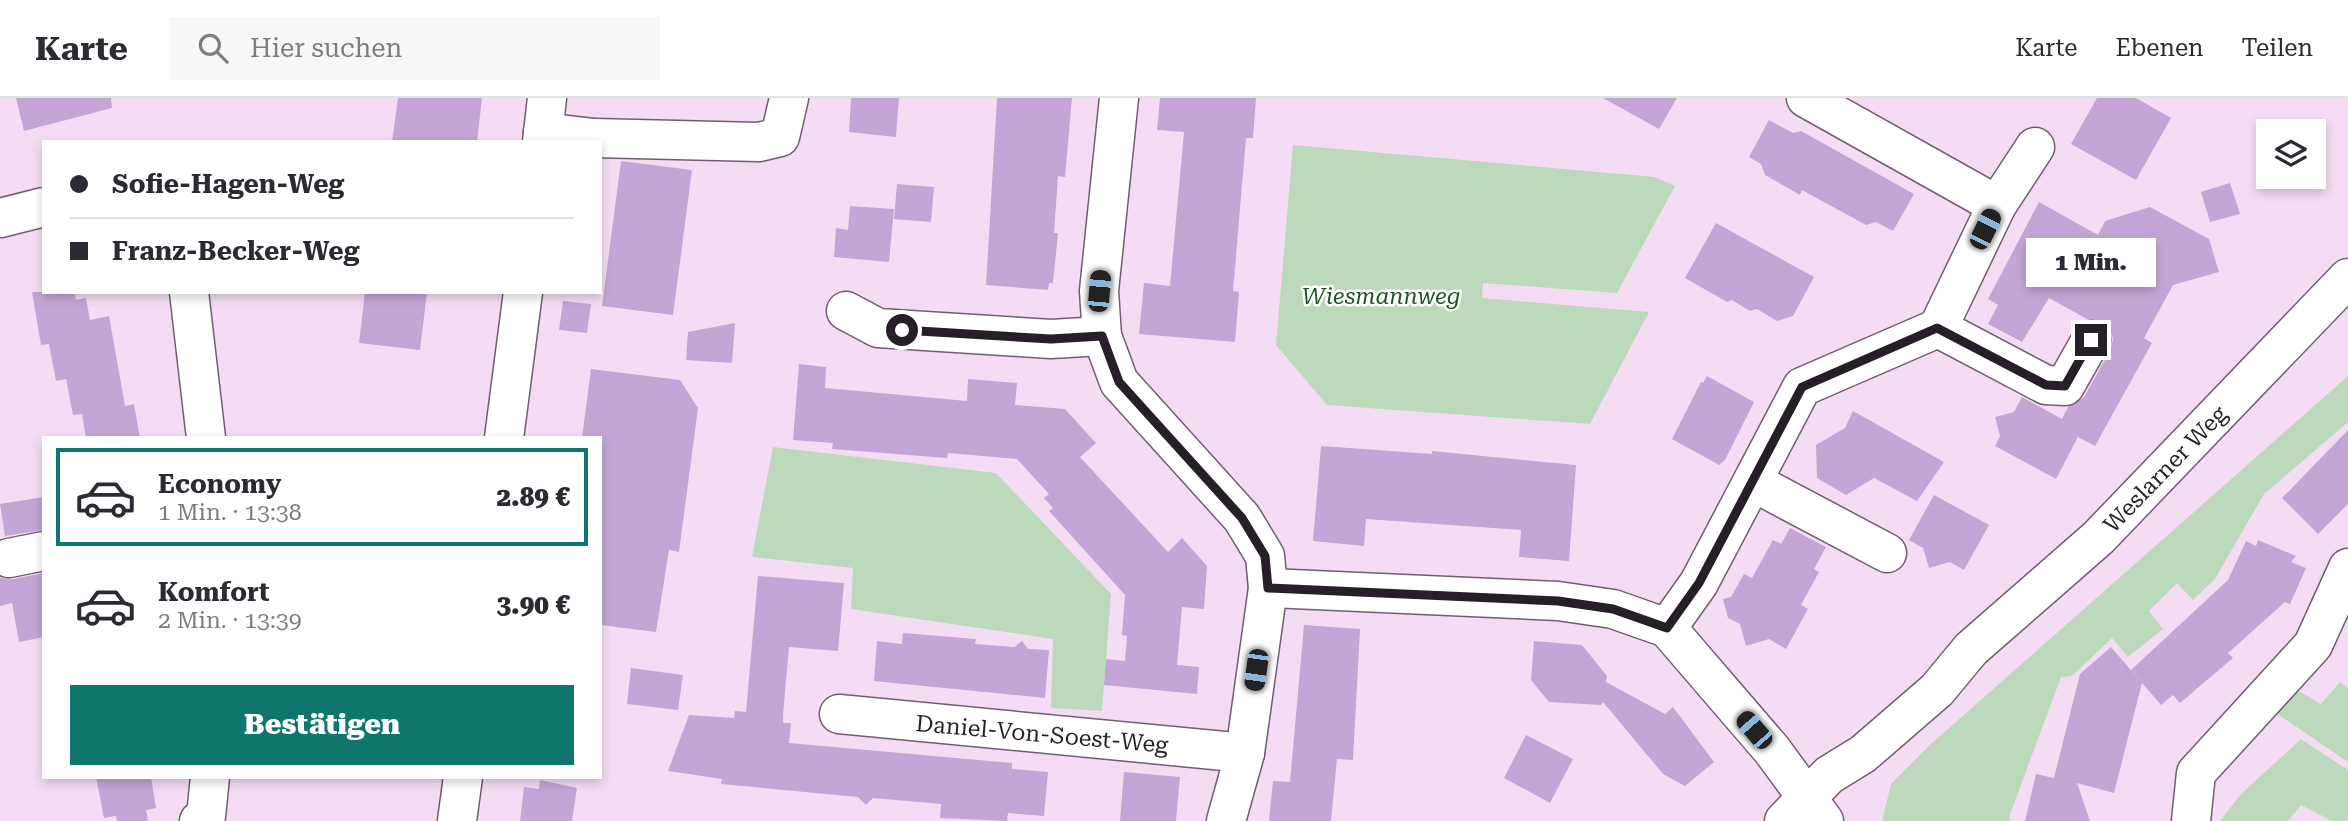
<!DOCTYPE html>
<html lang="de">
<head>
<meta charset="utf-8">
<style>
  :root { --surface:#fff; --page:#f7f7f7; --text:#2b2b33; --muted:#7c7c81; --line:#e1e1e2; --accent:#0f766e }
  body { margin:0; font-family:"Roboto Serif",serif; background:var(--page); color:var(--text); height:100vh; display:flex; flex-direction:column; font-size:26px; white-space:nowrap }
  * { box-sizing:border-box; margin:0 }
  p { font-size:23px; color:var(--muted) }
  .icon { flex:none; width:38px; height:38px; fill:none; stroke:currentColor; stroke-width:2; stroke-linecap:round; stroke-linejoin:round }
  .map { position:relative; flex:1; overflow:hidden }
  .panel { position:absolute; left:42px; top:338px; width:560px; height:343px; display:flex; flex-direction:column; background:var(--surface); border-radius:0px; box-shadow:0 4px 10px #0003 }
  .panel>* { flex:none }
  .hud { position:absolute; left:42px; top:42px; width:560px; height:154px; border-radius:0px; box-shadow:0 4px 10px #0003; display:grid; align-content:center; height:154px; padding:0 28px; background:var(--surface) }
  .tools { position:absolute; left:2256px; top:21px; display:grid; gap:14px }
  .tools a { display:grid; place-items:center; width:70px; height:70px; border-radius:0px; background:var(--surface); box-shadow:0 4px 10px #0003; font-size:35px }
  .end { position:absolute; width:32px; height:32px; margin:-16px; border:9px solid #271f27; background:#fff; box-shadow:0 0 0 4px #fff }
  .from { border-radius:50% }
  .bubble { position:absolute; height:49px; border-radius:0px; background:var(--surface); box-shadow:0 4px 10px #0003; font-size:23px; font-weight:800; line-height:49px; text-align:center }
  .car { position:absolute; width:21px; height:42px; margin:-21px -10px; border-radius:9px; box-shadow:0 0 5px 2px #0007; background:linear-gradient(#222 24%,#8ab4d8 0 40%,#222 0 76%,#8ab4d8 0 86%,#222 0) }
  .hud b { display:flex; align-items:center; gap:24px; height:66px; font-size:26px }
  .hud b+b { border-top:2px solid var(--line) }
  .hud i { width:18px; height:18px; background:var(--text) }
  ul { padding:12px 0 0; list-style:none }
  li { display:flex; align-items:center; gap:21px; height:98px; margin:0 14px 10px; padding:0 14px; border:4px solid transparent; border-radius:0px }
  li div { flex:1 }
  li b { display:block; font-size:26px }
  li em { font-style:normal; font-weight:800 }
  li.selected { border-color:var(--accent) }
  li>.icon { width:63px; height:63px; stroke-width:1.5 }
  .action { display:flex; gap:14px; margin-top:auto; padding:14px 28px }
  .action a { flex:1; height:80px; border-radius:0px; background:var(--accent); color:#fff; font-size:28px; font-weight:800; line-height:80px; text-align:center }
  header { display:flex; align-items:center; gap:42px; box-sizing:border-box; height:98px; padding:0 35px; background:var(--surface); border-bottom:2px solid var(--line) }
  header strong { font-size:33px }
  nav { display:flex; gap:38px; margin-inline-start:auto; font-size:24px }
  .search { width:490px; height:63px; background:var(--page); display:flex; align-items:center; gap:18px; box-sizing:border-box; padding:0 24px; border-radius:0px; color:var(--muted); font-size:26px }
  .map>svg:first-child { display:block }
  .green { fill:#bdd9bb }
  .building { fill:#c3a6d5 }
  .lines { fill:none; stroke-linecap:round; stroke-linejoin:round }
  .minor-casing { stroke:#715d71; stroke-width:41 }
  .minor { stroke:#fff; stroke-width:38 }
  .route { stroke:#271f27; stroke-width:9 }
  .labels { text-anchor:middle; stroke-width:5; stroke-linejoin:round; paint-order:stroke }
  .park-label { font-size:23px; font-style:italic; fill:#1e551e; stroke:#fff }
  .street-label { font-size:23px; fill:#271f27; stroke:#fff }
</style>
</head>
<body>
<header>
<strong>Karte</strong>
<div class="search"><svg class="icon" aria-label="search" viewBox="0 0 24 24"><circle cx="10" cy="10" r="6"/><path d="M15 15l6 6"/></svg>Hier suchen</div>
<nav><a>Karte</a><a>Ebenen</a><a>Teilen</a></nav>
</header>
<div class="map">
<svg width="2348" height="723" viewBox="0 0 2348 723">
  <rect width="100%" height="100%" fill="#f4ddf4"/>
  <g class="green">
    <polygon points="1293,47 1655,79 1675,88 1617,195 1483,185 1482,200 1649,214 1590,326 1327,307 1276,247"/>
    <polygon points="2348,278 2348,324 2264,396 2215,481 2193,502 2177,485 2149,513 2163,531 2128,559 2112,540 2072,578 2061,579 2009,719 2011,723 1882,723 1891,686 1931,646"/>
    <polygon points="773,349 996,375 1111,496 1102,613 1051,610 1053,541 851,511 853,470 752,459"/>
    <polygon points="2340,584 2348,590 2348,664 2270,611 2293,590 2321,606"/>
    <polygon points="2301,641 2348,672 2348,723 2332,723 2301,707 2288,723 2220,723 2241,696"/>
  </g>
  <g class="building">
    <polygon points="16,0 111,0 112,10 24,33"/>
    <polygon points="398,0 482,0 477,44 392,44"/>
    <polygon points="851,0 899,0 896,39 849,34"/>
    <polygon points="997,0 1072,0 1065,79 1058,78 1054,135 1058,135 1053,185 1049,185 1048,192 986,187"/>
    <polygon points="1160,0 1256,0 1253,40 1246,40 1233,193 1239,194 1235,244 1139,236 1144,185 1170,188 1184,34 1157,32"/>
    <polygon points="1603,0 1677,0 1659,31"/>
    <polygon points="2097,0 2136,0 2171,20 2136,82 2071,46"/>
    <polygon points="1769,22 1793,35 1801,33 1914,96 1893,133 1876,124 1866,127 1802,92 1800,97 1765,77 1761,66 1749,59"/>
    <polygon points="621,63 692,72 673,217 602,208"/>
    <polygon points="2230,85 2240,116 2210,124 2201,94"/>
    <polygon points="897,86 934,89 931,124 894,121"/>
    <polygon points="2039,104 2098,137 2105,123 2150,109 2209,141 2219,174 2173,187 2144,240 2152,245 2095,348 2078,339 2056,381 1995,348 2000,338 1995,319 2014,314 2022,299 2062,321 2068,309 2084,299 2110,253 2113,241 2110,232 2102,223 2087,221 2049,200 2022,244 1988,226 1998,207 1988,201"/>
    <polygon points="850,108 894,111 889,164 834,159 836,130 848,132"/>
    <polygon points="1716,125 1814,179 1793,218 1777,223 1757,211 1750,213 1732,202 1727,204 1685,180"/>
    <polygon points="32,194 74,194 76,202 86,200 90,222 109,218 125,308 134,306 140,340 86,340 82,316 73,317 66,281 56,283 49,246 41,247"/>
    <polygon points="365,194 427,194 420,252 359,245"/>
    <polygon points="563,203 591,206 587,235 559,232"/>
    <polygon points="735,225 732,265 686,262 688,234"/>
    <polygon points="799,266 826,269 825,290 967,303 968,281 1017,285 1015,307 1065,311 1096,345 1080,359 1168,454 1182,440 1207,468 1204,511 1182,509 1177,567 1199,569 1197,596 1104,587 1106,561 1125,563 1127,538 1122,537 1125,497 1049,413 1053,410 1044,400 1049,396 1017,361 948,355 947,360 832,351 833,345 793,342"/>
    <polygon points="591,271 680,282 698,310 679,454 669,452 656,534 600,527 600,340 582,340"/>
    <polygon points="1707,278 1754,304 1725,362 1719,367 1672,341 1701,284 1703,285"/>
    <polygon points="1853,313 1944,364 1917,403 1874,380 1846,397 1817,380 1816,347 1845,330"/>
    <polygon points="2348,332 2348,406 2318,436 2282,400"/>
    <polygon points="1321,348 1432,356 1432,353 1576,367 1569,463 1519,459 1521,432 1366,421 1364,448 1313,443"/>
    <polygon points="1934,397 1989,427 1964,472 1950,464 1929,470 1923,450 1909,442"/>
    <polygon points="44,399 44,432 5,438 0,406"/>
    <polygon points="1790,430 1826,449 1814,471 1819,474 1801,507 1808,511 1786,551 1769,541 1746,548 1740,526 1728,520 1723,501 1731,499 1744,476 1752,480 1773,442 1781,446"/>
    <polygon points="2258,442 2296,458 2291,464 2306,470 2290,506 2285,504 2228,555 2233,560 2180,605 2173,597 2161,607 2131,572 2228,482 2246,443 2256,448"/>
    <polygon points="44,475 44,539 19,544 12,505 0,508 0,480 13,481"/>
    <polygon points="758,478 844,485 838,553 789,549 783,617 783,625 791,625 789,645 1012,665 1012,671 1048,674 1044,718 1008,715 1007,723 940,720 941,706 873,700 866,707 858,699 721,686 722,681 668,673 689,617 734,620 735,613 746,614"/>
    <polygon points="1304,527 1360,531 1353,662 1337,661 1331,723 1269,723 1273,683 1290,684"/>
    <polygon points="903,535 976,541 975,546 1014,549 1022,543 1028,551 1049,552 1045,600 874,583 877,543 902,546"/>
    <polygon points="1534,543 1582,547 1607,578 1606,584 1665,616 1673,609 1714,664 1685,688 1663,676 1603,604 1601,607 1549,604 1531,582"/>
    <polygon points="2111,549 2142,585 2114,695 2077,685 2090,723 2025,723 2036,676 2054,680 2080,576"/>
    <polygon points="631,570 683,577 678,612 627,606"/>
    <polygon points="1526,637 1573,661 1550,705 1504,680"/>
    <polygon points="1124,674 1180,679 1176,723 1120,723"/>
    <polygon points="96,679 151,679 156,710 146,712 148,723 117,723 116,718 104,720"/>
    <polygon points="540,682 577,690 572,723 520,723 524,689 539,691"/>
  </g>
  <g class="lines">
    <defs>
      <g id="minor">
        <polyline points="1119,0 1099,193 1102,238 1119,284 1242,420 1265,458 1268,490 1245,655 1226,723"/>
        <polyline points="1806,0 1997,107"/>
        <polyline points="543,34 594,40 759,44 780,39 789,0"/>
        <polyline points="542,44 547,0"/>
        <polyline points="0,120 44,109"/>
        <polyline points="189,194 206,340"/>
        <polyline points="846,213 878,230 1051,241 1102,238"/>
        <polyline points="1938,230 2046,287 2065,288 2091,242"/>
        <polyline points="504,340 523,194"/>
        <polyline points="1753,384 1887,455"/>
        <polyline points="9,460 44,453"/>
        <polyline points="1268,490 1558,503 1613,511 1667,530 1772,652 1824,723"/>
        <polyline points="1667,530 1699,485 1802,289 1938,230 1997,107 2035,49"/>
        <polyline points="839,616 1245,655"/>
        <polyline points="199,723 206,718 210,679"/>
        <polyline points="457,723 463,679"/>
        <polyline points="1784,723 1829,677 1863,656 1937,592 1971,551 2098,440 2348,180"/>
        <polyline points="2191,723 2196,675 2313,547 2348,470"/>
      </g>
    </defs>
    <use href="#minor" class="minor-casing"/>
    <use href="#minor" class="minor"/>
  </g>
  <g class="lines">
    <polyline class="route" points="902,232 1051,241 1102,238 1119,284 1242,420 1265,458 1268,490 1558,503 1613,511 1667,530 1699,485 1802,289 1937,230 2046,287 2065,288 2091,242"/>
  </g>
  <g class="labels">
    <g class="park-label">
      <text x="1381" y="206">Wiesmannweg</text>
    </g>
    <g class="street-label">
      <text transform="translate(2165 371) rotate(-46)" y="8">Weslarner Weg</text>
      <text transform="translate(1042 636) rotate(5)" y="8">Daniel-Von-Soest-Weg</text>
    </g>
  </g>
</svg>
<div class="tools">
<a><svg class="icon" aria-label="layers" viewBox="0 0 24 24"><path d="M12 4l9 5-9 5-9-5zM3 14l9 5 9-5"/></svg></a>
</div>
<i class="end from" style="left:902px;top:232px"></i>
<i class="end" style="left:2091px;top:242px"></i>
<div class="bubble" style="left:2026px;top:140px;width:130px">1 Min.</div>
<i class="car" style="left:1985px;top:131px;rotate:26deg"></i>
<i class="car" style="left:1099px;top:193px;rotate:5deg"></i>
<i class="car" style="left:1256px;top:572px;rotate:188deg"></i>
<i class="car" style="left:1754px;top:632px;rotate:319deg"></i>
<div class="hud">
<b><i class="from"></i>Sofie-Hagen-Weg</b>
<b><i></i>Franz-Becker-Weg</b>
</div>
<section class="panel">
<ul>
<li class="selected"><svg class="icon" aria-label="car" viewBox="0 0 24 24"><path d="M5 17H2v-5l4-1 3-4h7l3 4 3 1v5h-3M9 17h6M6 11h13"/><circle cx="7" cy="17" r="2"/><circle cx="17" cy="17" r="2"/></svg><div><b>Economy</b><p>1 Min. · 13:38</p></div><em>2.89 €</em></li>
<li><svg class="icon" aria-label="car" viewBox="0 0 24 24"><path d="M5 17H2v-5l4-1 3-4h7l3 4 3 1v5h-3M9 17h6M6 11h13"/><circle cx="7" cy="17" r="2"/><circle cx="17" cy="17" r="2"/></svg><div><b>Komfort</b><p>2 Min. · 13:39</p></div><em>3.90 €</em></li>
</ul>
<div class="action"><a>Bestätigen</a></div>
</section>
</div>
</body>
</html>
